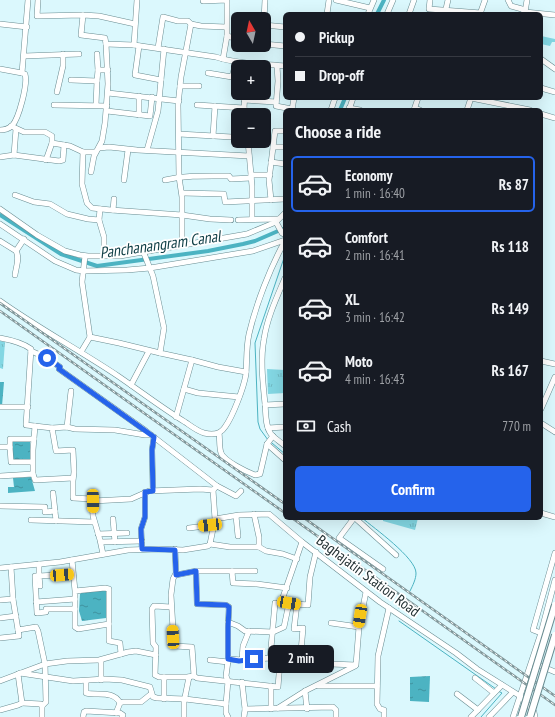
<!DOCTYPE html>
<html lang="en">
<head>
<meta charset="utf-8">
<style>
  :root { --surface:#171b24; --page:#242831; --text:#f1f3f6; --muted:#9ea1a6; --line:#363941; --accent:#2563eb }
  body { margin:0; font-family:"PT Sans Narrow",sans-serif; background:var(--page); color:var(--text); height:100vh; display:flex; flex-direction:column; font-size:15px; white-space:nowrap }
  * { box-sizing:border-box; margin:0 }
  p { font-size:13px; color:var(--muted) }
  .icon { flex:none; width:22px; height:22px; fill:none; stroke:currentColor; stroke-width:2; stroke-linecap:round; stroke-linejoin:round }
  .map { position:relative; flex:1; overflow:hidden }
  .drawer { position:absolute; left:283px; top:108px; width:260px; height:412px; display:flex; flex-direction:column; background:var(--surface); border-radius:6px; box-shadow:0 4px 16px #0002 }
  .drawer>* { flex:none }
  .top-card { position:absolute; left:283px; top:12px; width:260px; height:88px; border-radius:6px; box-shadow:0 4px 16px #0002; display:grid; align-content:center; height:88px; padding:0 12px; background:var(--surface) }
  .needle { width:26px; rotate:351deg }
  .fabs { position:absolute; left:231px; top:12px; display:grid; gap:8px }
  .fabs a { display:grid; place-items:center; width:40px; height:40px; border-radius:6px; background:var(--surface); box-shadow:0 4px 16px #0002; font-size:20px }
  .end { position:absolute; width:18px; height:18px; margin:-9px; border:5px solid #2563eb; background:#fff; box-shadow:0 0 0 2px #fff }
  .from { border-radius:50% }
  .bubble { position:absolute; height:28px; border-radius:6px; background:var(--surface); box-shadow:0 4px 16px #0002; font-size:13px; font-weight:700; line-height:28px; text-align:center }
  .car { position:absolute; width:12px; height:24px; margin:-12px -6px; border-radius:5px; box-shadow:0 0 3px 1px #0007; background:linear-gradient(#f5c518 24%,#345 0 40%,#f5c518 0 76%,#345 0 86%,#f5c518 0) }
  .top-card b { display:flex; align-items:center; gap:14px; height:38px; font-size:15px }
  .top-card b+b { border-top:1px solid var(--line) }
  .top-card i { width:10px; height:10px; background:var(--text) }
  ul { padding:0; list-style:none }
  li { display:flex; align-items:center; gap:12px; height:56px; margin:0 8px 6px; padding:0 4px; border:2px solid transparent; border-radius:6px }
  li div { flex:1 }
  li b { display:block; font-size:15px }
  li em { font-style:normal; font-weight:700 }
  li.active { border-color:var(--accent) }
  li>.icon { width:36px; height:36px; stroke-width:1.5 }
  h2 { padding:0 12px; font-size:18px; line-height:48px }
  .pay { display:flex; align-items:center; gap:10px; height:44px; padding:0 12px; font-size:15px }
  .pay p { margin-inline-start:auto }
  .primary-button { display:flex; gap:8px; margin-top:auto; padding:8px 12px }
  .primary-button a { flex:1; height:46px; border-radius:6px; background:var(--accent); color:#fff; font-size:16px; font-weight:700; line-height:46px; text-align:center }
  .map>svg:first-child { display:block }
  .park { fill:url(#park-tufts) }
  .water { fill:url(#water-ripples) }
  .lines { fill:none; stroke-linecap:round; stroke-linejoin:round }
  .stream { stroke:#4cb3c2; stroke-width:1 }
  .canal { stroke:#4cb3c2; stroke-width:4 }
  .minor-casing { stroke:#698c91; stroke-width:6 }
  .minor { stroke:#fff; stroke-width:5 }
  .rail-casing { stroke:#809699; stroke-width:2.5 }
  .rail { stroke:#fff; stroke-width:1; stroke-dasharray:3; stroke-linecap:butt }
  .major-bridge-casing { stroke:#698c91; stroke-width:8; stroke-linecap:butt }
  .major-bridge { stroke:#fff; stroke-width:6 }
  .route { stroke:#2563eb; stroke-width:5 }
  .labels { text-anchor:middle; stroke-width:3.5; stroke-linejoin:round; paint-order:stroke }
  .street-label { font-size:15px; fill:#233133; stroke:#fff }
  .water-label { font-size:16px; font-style:italic; fill:#124148; stroke:#fff }
</style>
</head>
<body>
<div class="map">
<svg width="555" height="717" viewBox="0 0 555 717">
  <defs>
    <pattern id="park-tufts" width="24" height="20" patternUnits="userSpaceOnUse"><rect width="24" height="20" fill="#83d7e3"/><path d="M3 7l-1-3M5 7V3M7 7l1-3M15 17l-1-3M17 17v-4M19 17l1-3" fill="none" stroke="#71b9c3"/></pattern>
    <pattern id="water-ripples" width="26" height="14" patternUnits="userSpaceOnUse"><rect width="26" height="14" fill="#4cb3c2"/><path d="M2 4q2-2 4 0t4 0M15 11q2-2 4 0t4 0" fill="none" stroke="#3f929e"/></pattern>
  </defs>
  <rect width="100%" height="100%" fill="#dbf8fd"/>
  <g class="park">
    <polygon points="541,36 555,39 555,42 552,42 550,46 541,44"/>
    <polygon points="0,341 5,342 3,369 0,368"/>
    <polygon points="267,369 285,370 285,393 268,394"/>
    <polygon points="383,518 418,518 415,530 383,521"/>
  </g>
  <g class="water">
    <polygon points="0,382 4,382 2,406 0,406"/>
    <rect x="12" y="441" width="18" height="20"/>
    <polygon points="31,477 35,491 8,493 8,487 14,487 13,478"/>
    <polygon points="109,589 106,618 82,621 79,611 80,594 85,590"/>
    <polygon points="430,676 429,702 410,701 410,677"/>
  </g>
  <g class="lines">
    <g class="stream">
      <polyline points="268,440 260,429 258,422 255,343 285,255"/>
      <polyline points="272,443 285,454"/>
      <path d="M362,518C374,528 416,558 416,573C416,579 413,585 410,591"/>
      <polyline points="399,608 401,603"/>
      <polyline points="399,621 496,689"/>
      <polyline points="481,717 502,693 498,691"/>
    </g>
    <g class="canal">
      <polyline points="377,14 384,0"/>
      <polyline points="340,110 345,98"/>
      <polyline points="0,215 61,254 97,266 208,251 243,244 255,241 285,228"/>
    </g>
    <defs>
      <g id="minor">
        <polyline points="38,0 37,16 83,15 99,16 135,24"/>
        <polyline points="336,0 370,8"/>
        <polyline points="430,0 429,9 481,13"/>
        <polyline points="508,0 511,6 522,9 525,12 555,15"/>
        <polyline points="203,1 227,0 227,36 223,59"/>
        <polyline points="525,12 527,0"/>
        <polyline points="445,13 448,0"/>
        <polyline points="327,14 329,0"/>
        <polyline points="368,14 374,0"/>
        <polyline points="387,14 393,0"/>
        <polyline points="409,14 414,0"/>
        <polyline points="480,14 485,0"/>
        <path d="M83,15L81,35L105,38L106,44L134,45L216,57C238,64 262,64 285,66"/>
        <polyline points="264,20 265,0"/>
        <polyline points="0,24 27,27"/>
        <polyline points="264,25 285,27"/>
        <polyline points="227,36 238,39"/>
        <polyline points="264,44 285,46"/>
        <polyline points="134,45 137,0"/>
        <polyline points="139,46 135,75 161,80"/>
        <polyline points="158,48 163,17 178,21 188,21 191,24 201,26 226,27"/>
        <polyline points="97,54 98,70"/>
        <polyline points="24,56 79,54"/>
        <polyline points="541,59 555,69"/>
        <polyline points="277,66 278,81 276,106 292,109"/>
        <polyline points="0,69 22,73"/>
        <polyline points="208,73 238,78"/>
        <polyline points="232,77 236,62"/>
        <polyline points="71,80 97,81 96,105"/>
        <polyline points="97,81 98,70 108,70"/>
        <polyline points="180,86 199,86"/>
        <polyline points="541,88 555,92"/>
        <polyline points="57,92 63,66 63,54"/>
        <polyline points="108,93 179,101"/>
        <polyline points="245,93 244,108 247,115"/>
        <polyline points="471,98 530,110"/>
        <polyline points="244,100 276,102"/>
        <polyline points="54,105 107,106"/>
        <polyline points="197,105 244,108"/>
        <polyline points="349,108 360,110"/>
        <polyline points="415,108 420,110"/>
        <polyline points="292,110 294,98"/>
        <polyline points="331,110 335,98"/>
        <polyline points="349,110 353,98"/>
        <polyline points="414,110 418,98"/>
        <polyline points="467,110 471,98"/>
        <polyline points="107,111 150,116 152,97"/>
        <polyline points="541,114 555,118"/>
        <polyline points="139,115 139,96"/>
        <polyline points="11,126 24,132 45,132 52,136 52,143 70,146 83,152 95,152"/>
        <path d="M0,130C5,130 8,129 12,126C19,118 28,84 25,74L22,73L28,0"/>
        <polyline points="179,134 232,137"/>
        <polyline points="213,136 215,106"/>
        <polyline points="248,141 252,186 252,219"/>
        <polyline points="273,147 285,147"/>
        <polyline points="99,148 109,147 137,150 249,156"/>
        <polyline points="147,150 158,111 164,49"/>
        <polyline points="83,152 82,184 87,203 92,208 111,210 182,215 210,219 231,220"/>
        <polyline points="14,155 16,129"/>
        <polyline points="0,157 14,155 59,161 63,160 64,145"/>
        <polyline points="46,160 52,143"/>
        <polyline points="271,162 285,164"/>
        <polyline points="91,172 94,156 102,141 105,123 108,84 106,44"/>
        <polyline points="251,175 270,175"/>
        <polyline points="124,180 128,150"/>
        <path d="M165,180C187,175 208,176 229,176L231,179L251,178"/>
        <polyline points="182,193 224,194 225,202 285,199"/>
        <polyline points="15,195 34,202 50,204 67,214 88,219 99,220 100,209"/>
        <polyline points="271,200 269,180 275,131 285,131"/>
        <polyline points="0,209 37,235 65,251 80,255 88,256 120,256 247,234 276,222 285,213"/>
        <polyline points="113,210 114,199"/>
        <polyline points="99,220 104,237 104,256"/>
        <polyline points="238,220 278,219"/>
        <polyline points="276,222 282,233 285,235"/>
        <polyline points="0,224 55,261 76,270 84,271 127,270 150,268 253,251 285,240"/>
        <polyline points="0,241 16,251 24,239"/>
        <polyline points="183,245 182,238 182,197 179,177 178,105 181,77 191,24"/>
        <polyline points="143,251 153,276 164,328 160,353 192,360 176,417"/>
        <polyline points="85,256 82,282 90,337 119,343 160,353"/>
        <path d="M15,275C16,267 20,258 16,251"/>
        <path d="M285,278C277,297 267,318 264,339C260,360 263,383 265,404C266,413 265,426 271,434C275,439 281,442 285,446"/>
        <path d="M0,301C38,328 79,350 118,376C140,391 162,408 185,422C191,426 197,431 204,433C212,435 220,435 225,427C233,416 244,387 246,374C247,360 246,348 249,334C256,304 270,268 285,241"/>
        <path d="M0,338C11,340 23,343 31,349L26,425L52,428L56,451L73,450L74,472L73,481V498L92,499L93,516L100,540L103,554"/>
        <polyline points="31,351 47,358 60,367 59,369 146,431 217,486 213,490"/>
        <polyline points="81,352 90,337"/>
        <polyline points="192,360 218,367 246,372"/>
        <polyline points="541,361 555,364"/>
        <polyline points="131,385 149,351"/>
        <polyline points="184,389 198,393 239,397"/>
        <polyline points="265,405 285,404"/>
        <polyline points="0,407 28,407"/>
        <polyline points="541,409 555,377"/>
        <polyline points="541,423 555,432"/>
        <polyline points="67,427 71,391"/>
        <polyline points="52,428 67,427 75,429 115,430 145,435 151,435"/>
        <polyline points="268,428 285,427"/>
        <path d="M219,433C220,439 219,447 221,453C224,461 247,472 255,475L260,474L267,444L273,436"/>
        <polyline points="267,444 285,460"/>
        <polyline points="0,447 10,447 10,439 34,439"/>
        <polyline points="10,447 11,462 32,462"/>
        <polyline points="33,474 33,450 35,426"/>
        <polyline points="0,476 33,474 35,480 73,478"/>
        <polyline points="217,486 236,496 241,491"/>
        <polyline points="153,491 152,450 154,437"/>
        <polyline points="53,493 55,511"/>
        <polyline points="93,501 131,499 149,491 200,489 213,490 215,519"/>
        <polyline points="0,506 45,507 45,512 55,511 56,521"/>
        <polyline points="541,513 555,517"/>
        <polyline points="254,514 259,537 259,547"/>
        <polyline points="236,516 238,536"/>
        <polyline points="354,518 339,538 383,569"/>
        <polyline points="355,518 396,555"/>
        <polyline points="113,519 115,542"/>
        <polyline points="31,520 94,522"/>
        <polyline points="189,528 213,525"/>
        <polyline points="98,534 127,533"/>
        <polyline points="101,542 142,541"/>
        <polyline points="210,544 230,547 259,547 266,551 283,554 297,559"/>
        <polyline points="142,549 141,529 145,517 145,492"/>
        <polyline points="175,549 176,573 173,579 171,595 174,646 192,647 194,676 197,678 278,687 280,662 356,665 359,627 366,592"/>
        <polyline points="72,560 75,591 75,627 78,629 109,624 109,589 105,588 75,591"/>
        <polyline points="39,564 39,576 35,576 37,613 46,612 46,609 75,609"/>
        <polyline points="0,568 60,562 128,550 159,549 183,550 208,546 210,544 215,519 239,515 269,514 302,542 380,602 456,653 477,669 520,696 534,712 535,717"/>
        <polyline points="196,571 197,604 226,605 229,607 228,628 228,661 226,676 228,681 226,704 226,713 228,717"/>
        <polyline points="232,571 233,583 257,584 287,588"/>
        <polyline points="176,575 196,571 255,571"/>
        <polyline points="40,586 39,576 73,574"/>
        <polyline points="13,599 18,630 36,627 38,631 45,664 46,702 42,706 42,717"/>
        <polyline points="0,600 13,599 11,567"/>
        <polyline points="36,602 75,599"/>
        <polyline points="275,603 270,659 280,662"/>
        <polyline points="171,607 154,606 152,609 153,643 156,647 155,675 159,677 187,677 194,676"/>
        <polyline points="0,618 16,616"/>
        <polyline points="228,622 238,626 245,631 273,632 284,627 289,603 284,600 283,597 302,542"/>
        <polyline points="331,623 359,627"/>
        <polyline points="109,624 109,641 120,643 121,654"/>
        <polyline points="541,633 533,630 555,553"/>
        <polyline points="0,638 19,636 18,630"/>
        <polyline points="229,659 242,660 243,646 249,631"/>
        <polyline points="101,660 101,680"/>
        <polyline points="210,660 228,662"/>
        <polyline points="242,660 270,658"/>
        <polyline points="300,663 303,628 294,629 297,604 308,605 310,577 316,552"/>
        <polyline points="534,663 555,672"/>
        <polyline points="20,673 73,681 105,679 122,680 150,687 153,697 157,698 185,699 226,704"/>
        <polyline points="18,674 22,703 41,704 42,706"/>
        <polyline points="475,678 494,693"/>
        <polyline points="0,681 45,664 67,661 99,660 128,652 136,651 156,655"/>
        <path d="M86,681V693C98,696 113,690 120,703"/>
        <polyline points="242,682 245,709 244,717"/>
        <polyline points="318,686 377,686"/>
        <polyline points="305,691 307,709"/>
        <polyline points="457,694 478,710"/>
        <polyline points="164,699 164,677"/>
        <polyline points="278,708 305,691 355,666"/>
        <polyline points="245,709 333,707 336,710 336,717"/>
        <polyline points="271,709 271,686"/>
        <polyline points="0,710 18,705 22,703"/>
        <polyline points="116,713 120,703 123,702 141,702 151,694"/>
        <polyline points="83,717 84,712 86,711 120,713 123,715 122,717"/>
        <polyline points="184,717 184,702 189,677"/>
        <polyline points="384,717 384,710 380,709 377,704 378,656 389,608"/>
        <polyline points="471,717 502,685"/>
        <polyline points="489,717 513,692"/>
        <polyline points="513,717 541,633 555,580"/>
      </g>
    </defs>
    <use href="#minor" class="minor-casing"/>
    <use href="#minor" class="minor"/>
    <defs>
      <g id="rail">
        <polyline points="0,303 285,504"/>
        <polyline points="0,311 285,513"/>
        <polyline points="292,518 555,705"/>
        <polyline points="304,518 555,696"/>
      </g>
    </defs>
    <use href="#rail" class="rail-casing"/>
    <use href="#rail" class="rail"/>
    <defs>
      <g id="major-bridge">
        <polyline points="521,717 555,605"/>
        <polyline points="530,717 555,635"/>
      </g>
    </defs>
    <use href="#major-bridge" class="major-bridge-casing"/>
    <use href="#major-bridge" class="major-bridge"/>
  </g>
  <g class="lines">
    <polyline class="route" points="47,358 60,367 59,369 154,437 152,450 153,491 145,492 145,517 141,529 142,549 175,550 176,575 196,571 197,604 226,605 229,607 228,628 228,659 239,661 254,659"/>
  </g>
  <g class="labels">
    <g class="street-label">
      <text transform="translate(368 576) rotate(37)" y="5">Baghajatin Station Road</text>
    </g>
    <g class="water-label">
      <text transform="translate(160 244) rotate(-8)" y="6">Panchanangram Canal</text>
    </g>
  </g>
</svg>
<div class="fabs">
<a><svg class="needle" viewBox="-14 -14 28 28"><path d="M0-13l5 13h-10z" fill="#e53935"/><path d="M0 13l5-13h-10z" fill="#9ea1a6"/></svg></a>
<a>+</a>
<a>−</a>
</div>
<i class="end from" style="left:47px;top:358px"></i>
<i class="end" style="left:254px;top:659px"></i>
<div class="bubble" style="left:268px;top:645px;width:66px">2 min</div>
<i class="car" style="left:93px;top:501px;rotate:179deg"></i>
<i class="car" style="left:210px;top:525px;rotate:264deg"></i>
<i class="car" style="left:62px;top:575px;rotate:86deg"></i>
<i class="car" style="left:289px;top:603px;rotate:99deg"></i>
<i class="car" style="left:360px;top:616px;rotate:189deg"></i>
<i class="car" style="left:173px;top:637px;rotate:357deg"></i>
<div class="top-card">
<b><i class="from"></i>Pickup</b>
<b><i></i>Drop-off</b>
</div>
<section class="drawer">
<h2>Choose a ride</h2>
<ul>
<li class="active"><svg class="icon" aria-label="car" viewBox="0 0 24 24"><path d="M5 17H2v-5l4-1 3-4h7l3 4 3 1v5h-3M9 17h6M6 11h13"/><circle cx="7" cy="17" r="2"/><circle cx="17" cy="17" r="2"/></svg><div><b>Economy</b><p>1 min · 16:40</p></div><em>Rs 87</em></li>
<li><svg class="icon" aria-label="car" viewBox="0 0 24 24"><path d="M5 17H2v-5l4-1 3-4h7l3 4 3 1v5h-3M9 17h6M6 11h13"/><circle cx="7" cy="17" r="2"/><circle cx="17" cy="17" r="2"/></svg><div><b>Comfort</b><p>2 min · 16:41</p></div><em>Rs 118</em></li>
<li><svg class="icon" aria-label="car" viewBox="0 0 24 24"><path d="M5 17H2v-5l4-1 3-4h7l3 4 3 1v5h-3M9 17h6M6 11h13"/><circle cx="7" cy="17" r="2"/><circle cx="17" cy="17" r="2"/></svg><div><b>XL</b><p>3 min · 16:42</p></div><em>Rs 149</em></li>
<li><svg class="icon" aria-label="car" viewBox="0 0 24 24"><path d="M5 17H2v-5l4-1 3-4h7l3 4 3 1v5h-3M9 17h6M6 11h13"/><circle cx="7" cy="17" r="2"/><circle cx="17" cy="17" r="2"/></svg><div><b>Moto</b><p>4 min · 16:43</p></div><em>Rs 167</em></li>
</ul>
<div class="pay"><svg class="icon" aria-label="cash" viewBox="0 0 24 24"><path d="M3 7h18v10H3z"/><circle cx="12" cy="12" r="2"/></svg>Cash<p>770 m</p></div>
<div class="primary-button"><a>Confirm</a></div>
</section>
</div>
</body>
</html>
